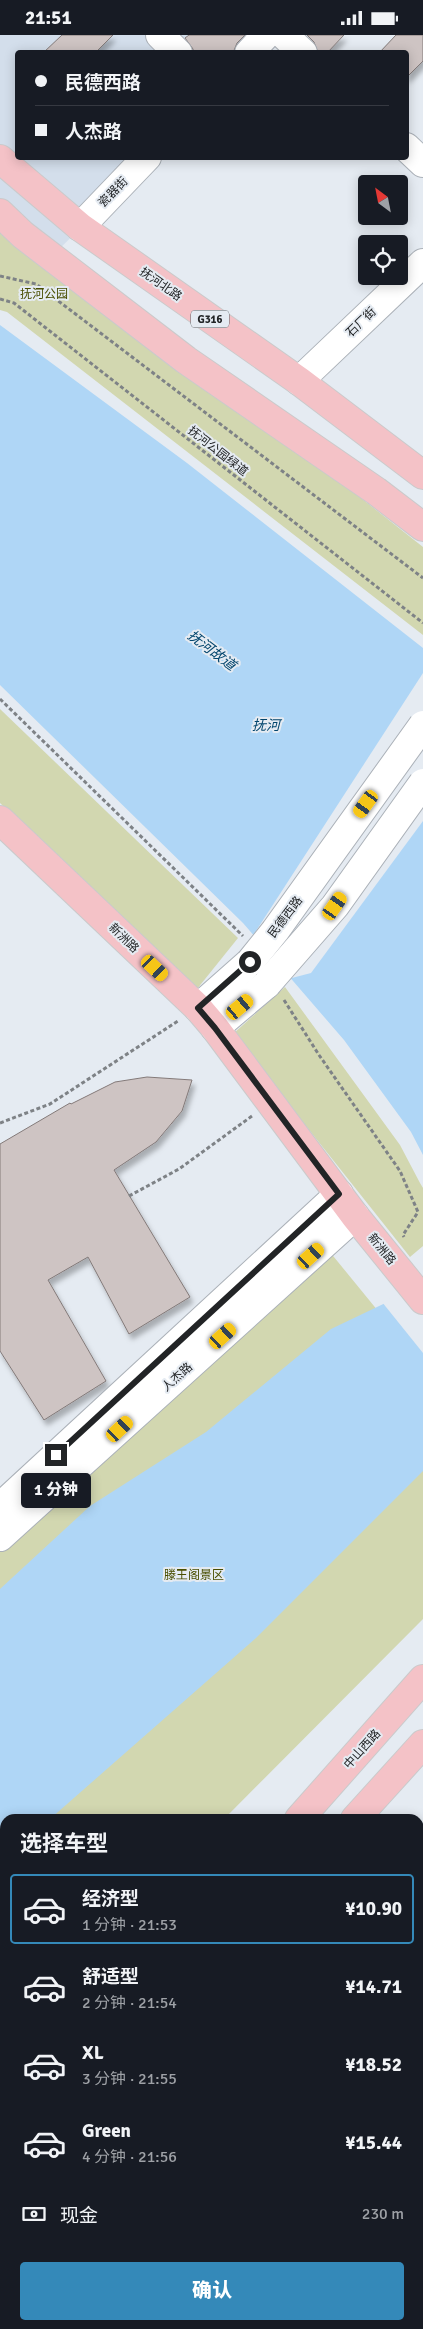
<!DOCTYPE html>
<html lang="zh">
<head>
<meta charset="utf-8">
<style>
  :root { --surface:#171b24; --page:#20242c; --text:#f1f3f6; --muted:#9ea1a6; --line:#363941; --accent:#3489b9 }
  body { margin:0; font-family:Signika,"Noto Sans SC",sans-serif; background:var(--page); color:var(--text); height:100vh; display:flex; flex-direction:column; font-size:19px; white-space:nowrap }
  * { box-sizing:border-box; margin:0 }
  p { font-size:16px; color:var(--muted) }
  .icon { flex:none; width:28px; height:28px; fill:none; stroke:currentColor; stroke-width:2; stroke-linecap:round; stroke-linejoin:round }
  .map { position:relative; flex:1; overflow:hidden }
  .panel { position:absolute; left:0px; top:1779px; width:424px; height:516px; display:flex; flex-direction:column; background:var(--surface); border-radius:15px 15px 0 0; box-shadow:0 2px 12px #0003 }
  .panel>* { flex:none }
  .hud { position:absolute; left:15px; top:15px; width:394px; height:110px; border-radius:5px; box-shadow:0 2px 12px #0003; display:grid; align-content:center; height:110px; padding:0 20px; background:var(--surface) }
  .needle { width:32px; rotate:328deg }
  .buttons { position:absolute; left:358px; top:140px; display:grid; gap:10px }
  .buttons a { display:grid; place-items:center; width:50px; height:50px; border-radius:5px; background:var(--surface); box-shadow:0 2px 12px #0003; font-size:25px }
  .end { position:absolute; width:22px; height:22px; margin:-11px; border:6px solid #222426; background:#fff; box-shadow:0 0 0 2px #fff }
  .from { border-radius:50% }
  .bubble { position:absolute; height:35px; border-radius:5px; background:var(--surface); box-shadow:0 2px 12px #0003; font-size:16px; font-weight:800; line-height:35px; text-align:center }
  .car { position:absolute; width:15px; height:30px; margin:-15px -8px; border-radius:6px; box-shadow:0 0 4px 1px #0007; background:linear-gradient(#f5c518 24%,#345 0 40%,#f5c518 0 76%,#345 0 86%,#f5c518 0) }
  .hud b { display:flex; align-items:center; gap:18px; height:48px; font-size:19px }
  .hud b+b { border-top:1px solid var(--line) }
  .hud i { width:12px; height:12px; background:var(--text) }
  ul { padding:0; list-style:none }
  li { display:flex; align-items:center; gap:15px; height:70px; margin:0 10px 8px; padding:0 10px; border:2px solid transparent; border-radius:5px }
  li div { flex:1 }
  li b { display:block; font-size:19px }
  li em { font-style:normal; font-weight:800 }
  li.active { border-color:var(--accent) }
  li>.icon { width:45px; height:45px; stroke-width:1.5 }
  h2 { padding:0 20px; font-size:22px; line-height:60px }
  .pay { display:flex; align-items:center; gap:12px; height:55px; padding:0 20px; font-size:19px }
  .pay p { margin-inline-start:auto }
  .cta { display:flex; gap:10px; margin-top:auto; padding:10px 20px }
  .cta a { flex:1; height:58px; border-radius:5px; background:var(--accent); color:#fff; font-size:20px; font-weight:800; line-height:58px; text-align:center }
  .status { display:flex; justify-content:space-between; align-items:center; height:35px; padding:0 25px; background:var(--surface); direction:ltr }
  .status svg { height:14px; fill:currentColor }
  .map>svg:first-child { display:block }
  .built { fill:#d3deeb }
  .green { fill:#d2d7b0 }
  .water { fill:#afd6f6 }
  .pier { fill:#e5ebf2 }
  .building { fill:#cec4c3; stroke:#837a79; filter:url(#shadow) }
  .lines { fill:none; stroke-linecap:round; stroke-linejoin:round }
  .minor-casing { stroke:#abb1b8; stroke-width:30 }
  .major-casing { stroke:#cacacb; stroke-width:30 }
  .path { stroke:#7e8286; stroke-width:3; stroke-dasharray:4 2.5; stroke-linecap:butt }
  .minor { stroke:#fff; stroke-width:28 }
  .major { stroke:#f4c2c7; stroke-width:28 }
  .minor-bridge-casing { stroke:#abb1b8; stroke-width:30; stroke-linecap:butt }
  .minor-bridge { stroke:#fff; stroke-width:28 }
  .route { stroke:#222426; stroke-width:6 }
  .labels { text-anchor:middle; stroke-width:4; stroke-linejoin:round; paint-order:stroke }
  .shield { fill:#e5ebf2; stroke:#5c6063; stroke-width:1 }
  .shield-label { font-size:11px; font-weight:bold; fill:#222426 }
  .street-label { font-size:12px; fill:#222426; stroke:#e5ebf2 }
  .park-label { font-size:12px; fill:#494e00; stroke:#e5ebf2 }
  .water-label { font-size:14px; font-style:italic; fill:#02456d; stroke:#e5ebf2 }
</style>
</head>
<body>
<div class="status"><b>21:51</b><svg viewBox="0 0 49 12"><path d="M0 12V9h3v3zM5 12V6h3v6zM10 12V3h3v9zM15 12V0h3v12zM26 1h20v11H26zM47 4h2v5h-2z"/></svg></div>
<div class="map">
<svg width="423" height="2294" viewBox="0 0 423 2294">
  <defs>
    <filter id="shadow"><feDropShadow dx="3" dy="5.5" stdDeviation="2.5" flood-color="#0004"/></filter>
  </defs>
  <rect width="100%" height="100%" fill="#e5ebf2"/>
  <polygon class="built" points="0,0 276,0 259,17 18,18 18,122 152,123 0,272"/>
  <g class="green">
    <polygon points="0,178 423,512 423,600 7,277 0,275"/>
    <polygon points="0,674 238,903 197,954 0,768"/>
    <polygon points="285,952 400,1110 420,1148 423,1153 423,1211 410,1222 233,999"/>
    <polygon points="298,1178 423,1331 423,1584 224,1784 5,1784 5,2004 0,2009 0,1457"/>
    <polygon points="210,2290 267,2290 265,2294 208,2294"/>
  </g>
  <g class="water">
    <polygon points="0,290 187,428 423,613 423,1120 411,1097 344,1005 243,888 0,650"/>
    <polygon points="423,1250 423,1436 256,1603 50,1784 5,1784 5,1823 0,1827 0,1554 90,1471 206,1397 331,1294"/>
  </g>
  <g class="pier">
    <polygon points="423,638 423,786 311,938 288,944 252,902"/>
    <polygon points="423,1247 423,1318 382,1267"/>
  </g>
  <g class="building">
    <polygon points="62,0 113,0 95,18 43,18"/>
    <polygon points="189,0 245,0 237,8 233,18 193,18 193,14 185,3"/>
    <polygon points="307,0 344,0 327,18 318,18 314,7"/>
    <polygon points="396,0 423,0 423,26 406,43 406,18 379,18"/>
    <polygon points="147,1042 192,1045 182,1076 156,1107 114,1135 190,1262 129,1299 88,1222 48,1245 106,1346 44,1385 0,1316 0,1109 70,1068 71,1069 115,1047"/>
  </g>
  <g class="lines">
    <defs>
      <g id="minor">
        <polyline points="160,0 178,18"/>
        <polyline points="284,0 303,18"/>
        <polyline points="249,18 266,0"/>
        <polyline points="406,112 423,128"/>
        <polyline points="80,192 147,122"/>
        <polyline points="299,346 423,228"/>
        <polyline points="198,973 250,927"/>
        <polyline points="215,993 267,949"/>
        <polyline points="0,1472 339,1159"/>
        <polyline points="0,1502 355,1181"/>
        <polyline points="419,1901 423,1905"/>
        <polyline points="420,1993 423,1990"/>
        <polyline points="419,2041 423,2045"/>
        <polyline points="419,2187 423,2180"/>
        <polyline points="0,2235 5,2229"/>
        <polyline points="186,2294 187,2290"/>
        <polyline points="355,2294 357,2290"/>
      </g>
      <g id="major">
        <polyline points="0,124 80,192 299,346 423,440"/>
        <polyline points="0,178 23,200 186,325 376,456 423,492"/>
        <polyline points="0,785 198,973 215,993 355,1181 423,1265"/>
        <polyline points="299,1784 423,1644"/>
        <polyline points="355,1784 423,1709"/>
        <polyline points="0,2081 5,2077"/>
        <polyline points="0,2140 5,2134"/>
      </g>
    </defs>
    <use href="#minor" class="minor-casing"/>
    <use href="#major" class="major-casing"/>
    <g class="path">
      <polyline points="0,241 36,249 423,543"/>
      <polyline points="0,264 14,268 423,588"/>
      <polyline points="0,664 243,901"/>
      <polyline points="284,965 319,1020 400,1136 418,1177 403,1200 404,1202"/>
      <polyline points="0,1088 50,1069 178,986"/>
      <polyline points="129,1161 179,1134 252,1081"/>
    </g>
    <use href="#minor" class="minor"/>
    <use href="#major" class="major"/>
    <defs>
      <g id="minor-bridge">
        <polyline points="250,927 275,896 423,690"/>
        <polyline points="267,949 335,871 423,748"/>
      </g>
    </defs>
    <use href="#minor-bridge" class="minor-bridge-casing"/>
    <use href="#minor-bridge" class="minor-bridge"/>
  </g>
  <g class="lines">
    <polyline class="route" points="56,1420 339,1159 215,993 198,973 250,927"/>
  </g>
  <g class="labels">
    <rect class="shield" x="191" y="275.5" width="38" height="17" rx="4"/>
    <g class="shield-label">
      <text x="210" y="288">G316</text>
    </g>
    <g class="street-label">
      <text transform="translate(113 157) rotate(-46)" y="4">瓷器街</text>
      <text transform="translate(161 249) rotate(35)" y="4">抚河北路</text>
      <text transform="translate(361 287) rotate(-44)" y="4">石厂街</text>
      <text transform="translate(218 416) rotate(38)" y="4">抚河公园绿道</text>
      <text transform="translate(285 882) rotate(-53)" y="4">民德西路</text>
      <text transform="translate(124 903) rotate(44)" y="4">新洲路</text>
      <text transform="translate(382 1214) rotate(51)" y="4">新洲路</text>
      <text transform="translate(177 1342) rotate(-42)" y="4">人杰路</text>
      <text transform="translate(362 1714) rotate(-48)" y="4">中山西路</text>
    </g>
    <g class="park-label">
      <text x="44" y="263">抚河公园</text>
      <text x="194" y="1544">滕王阁景区</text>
    </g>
    <g class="water-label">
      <text transform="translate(212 615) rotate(37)" y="5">抚河故道</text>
      <text x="266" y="695">抚河</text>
    </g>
  </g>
</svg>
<div class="buttons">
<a><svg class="needle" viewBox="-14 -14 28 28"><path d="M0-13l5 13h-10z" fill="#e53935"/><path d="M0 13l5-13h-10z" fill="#9ea1a6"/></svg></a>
<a><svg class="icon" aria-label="locate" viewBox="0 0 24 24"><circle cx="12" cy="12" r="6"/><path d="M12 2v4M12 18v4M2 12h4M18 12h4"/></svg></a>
</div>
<i class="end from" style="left:250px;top:927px"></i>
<i class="end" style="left:56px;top:1420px"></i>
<div class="bubble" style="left:21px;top:1438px;width:70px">1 分钟</div>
<i class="car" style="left:366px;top:769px;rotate:216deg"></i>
<i class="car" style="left:335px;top:871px;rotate:35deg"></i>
<i class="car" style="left:155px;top:933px;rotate:133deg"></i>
<i class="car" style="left:240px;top:972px;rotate:50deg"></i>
<i class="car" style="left:311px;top:1221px;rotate:48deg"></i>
<i class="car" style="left:223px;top:1301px;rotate:48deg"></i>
<i class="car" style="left:120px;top:1394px;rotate:47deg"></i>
<div class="hud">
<b><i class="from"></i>民德西路</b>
<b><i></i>人杰路</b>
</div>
<section class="panel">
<h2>选择车型</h2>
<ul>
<li class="active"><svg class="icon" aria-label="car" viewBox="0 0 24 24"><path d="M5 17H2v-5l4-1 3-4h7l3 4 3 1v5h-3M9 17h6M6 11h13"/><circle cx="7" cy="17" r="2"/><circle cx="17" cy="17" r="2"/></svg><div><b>经济型</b><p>1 分钟 · 21:53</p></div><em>¥10.90</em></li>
<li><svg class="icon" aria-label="car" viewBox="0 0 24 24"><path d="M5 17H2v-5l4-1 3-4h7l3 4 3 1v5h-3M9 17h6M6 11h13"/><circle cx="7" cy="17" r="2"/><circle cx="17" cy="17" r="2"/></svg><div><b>舒适型</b><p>2 分钟 · 21:54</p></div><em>¥14.71</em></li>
<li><svg class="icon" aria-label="car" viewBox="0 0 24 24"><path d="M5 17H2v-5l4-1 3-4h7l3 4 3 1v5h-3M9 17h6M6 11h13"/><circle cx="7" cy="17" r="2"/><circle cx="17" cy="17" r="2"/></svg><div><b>XL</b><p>3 分钟 · 21:55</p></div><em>¥18.52</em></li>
<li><svg class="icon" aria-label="car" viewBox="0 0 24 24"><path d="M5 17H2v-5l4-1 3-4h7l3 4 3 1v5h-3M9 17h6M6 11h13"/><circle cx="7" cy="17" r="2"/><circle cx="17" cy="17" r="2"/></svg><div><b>Green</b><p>4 分钟 · 21:56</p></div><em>¥15.44</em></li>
</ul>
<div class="pay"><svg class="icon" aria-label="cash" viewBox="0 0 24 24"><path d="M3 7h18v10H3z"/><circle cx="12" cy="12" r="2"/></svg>现金<p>230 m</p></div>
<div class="cta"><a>确认</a></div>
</section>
</div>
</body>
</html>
